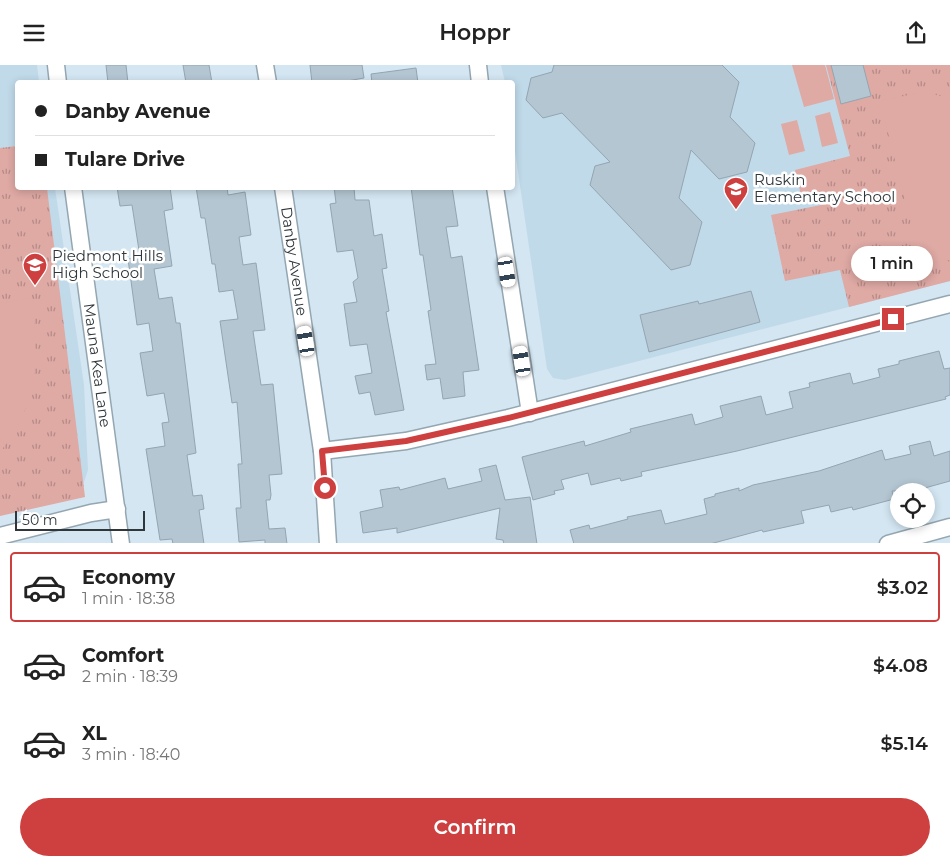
<!DOCTYPE html>
<html lang="en">
<head>
<meta charset="utf-8">
<style>
  :root { --surface:#fff; --page:#f2f2f2; --text:#222; --muted:#767676; --line:#e0e0e0; --accent:#ce3f3f }
  body { margin:0; font-family:Montserrat,sans-serif; background:var(--page); color:var(--text); height:100vh; display:flex; flex-direction:column; font-size:19px; white-space:nowrap }
  * { box-sizing:border-box; margin:0 }
  p { font-size:16px; color:var(--muted) }
  .icon { flex:none; width:28px; height:28px; fill:none; stroke:currentColor; stroke-width:2; stroke-linecap:round; stroke-linejoin:round }
  .map { position:relative; height:478px; overflow:hidden }
  .panel { display:flex; flex-direction:column; background:var(--surface); flex:1 }
  .panel>* { flex:none }
  .guide { position:absolute; left:15px; top:15px; width:500px; height:110px; border-radius:5px; box-shadow:0 2px 8px #0003; display:grid; align-content:center; height:110px; padding:0 20px; background:var(--surface) }
  .buttons { position:absolute; left:890px; top:418px; display:grid; gap:10px }
  .buttons a { display:grid; place-items:center; width:45px; height:45px; border-radius:50%; background:var(--surface); box-shadow:0 2px 8px #0003; font-size:25px }
  .scale { position:absolute; left:15px; bottom:12px; width:130px; box-sizing:border-box; padding-left:5px; border:2px solid #2f373b; border-top:0; font-size:14px; line-height:18px; white-space:nowrap; color:#2f373b; -webkit-text-stroke:4px #fff; paint-order:stroke }
  .end { position:absolute; width:22px; height:22px; margin:-11px; border:6px solid #ce3f3f; background:#fff; box-shadow:0 0 0 2px #fff }
  .from { border-radius:50% }
  .bubble { position:absolute; height:35px; border-radius:18px; background:var(--surface); box-shadow:0 2px 8px #0003; font-size:16px; font-weight:600; line-height:35px; text-align:center }
  .car { position:absolute; width:15px; height:30px; margin:-15px -8px; border-radius:6px; box-shadow:0 0 4px 1px #0007; background:linear-gradient(#fff 24%,#345 0 40%,#fff 0 76%,#345 0 86%,#fff 0) }
  .guide b { display:flex; align-items:center; gap:18px; height:48px; font-size:19px }
  .guide b+b { border-top:1px solid var(--line) }
  .guide i { width:12px; height:12px; background:var(--text) }
  ul { padding:9px 0 0; list-style:none }
  li { display:flex; align-items:center; gap:15px; height:70px; margin:0 10px 8px; padding:0 10px; border:2px solid transparent; border-radius:5px }
  li div { flex:1 }
  li b { display:block; font-size:19px }
  li em { font-style:normal; font-weight:600 }
  li.on { border-color:var(--accent) }
  li>.icon { width:45px; height:45px; stroke-width:1.5 }
  .button { display:flex; gap:10px; margin-top:auto; padding:10px 20px }
  .button a { flex:1; height:58px; border-radius:30px; background:var(--accent); color:#fff; font-size:20px; font-weight:600; line-height:58px; text-align:center }
  header { display:flex; justify-content:space-between; align-items:center; height:65px; padding:0 20px; background:var(--surface); font-size:22px; font-weight:600 }
  .map>svg:first-child { display:block }
  .built { fill:#c0daea }
  .grass { fill:url(#grass-tufts) }
  .garden { fill:#dfa9a4 }
  .building { fill:#b4c6d2; stroke:#93a5b0 }
  .lines { fill:none; stroke-linecap:round; stroke-linejoin:round }
  .street-casing { stroke:#94a6b1; stroke-width:19 }
  .street { stroke:#fff; stroke-width:16 }
  .route { stroke:#ce3f3f; stroke-width:6 }
  .labels { text-anchor:middle; stroke-width:5; stroke-linejoin:round; paint-order:stroke }
  .poi-label { font-size:15px; fill:#2f373b; stroke:#fff; text-anchor:start }
  .street-label { font-size:15px; fill:#2f373b; stroke:#fff }
</style>
</head>
<body>
<header><svg class="icon" aria-label="menu" viewBox="0 0 24 24"><path d="M4 6h16M4 12h16M4 18h16"/></svg>Hoppr<svg class="icon" aria-label="share" viewBox="0 0 24 24"><path d="M12 15V3M7 8l5-5 5 5M5 13v7h14v-7"/></svg></header>
<div class="map">
<svg width="950" height="479" viewBox="0 0 950 479">
  <defs>
    <pattern id="grass-tufts" width="24" height="20" patternUnits="userSpaceOnUse" patternTransform="scale(1.25)"><rect width="24" height="20" fill="#dfa9a4"/><path d="M3 7l-1-3M5 7V3M7 7l1-3M15 17l-1-3M17 17v-4M19 17l1-3" fill="none" stroke="#b58a87"/></pattern>
  </defs>
  <rect width="100%" height="100%" fill="#d3e6f2"/>
  <g class="built">
    <polygon points="0,0 37,0 39,17 18,18 18,122 55,123 84,320 88,405 82,423 0,447"/>
    <polygon points="501,0 950,0 950,216 565,315 553,313 547,304 513,73 512,18 505,17"/>
  </g>
  <g class="grass">
    <polygon points="826,0 950,0 950,216 849,242 840,205 785,216 771,150 826,139 824,128 802,134 795,105 850,91"/>
    <polygon points="17,81 18,122 47,123 85,432 0,451 0,83"/>
  </g>
  <g class="garden">
    <polygon points="792,0 825,0 834,34 804,42"/>
    <path d="M923,27L950,33V195C935,198 927,192 917,182L880,36Z"/>
    <polygon points="830,47 838,78 822,82 815,51"/>
    <polygon points="797,55 805,86 789,90 781,59"/>
    <path d="M32,233C38,293 40,338 0,387V238Z"/>
  </g>
  <g class="building">
    <polygon points="106,0 126,0 128,18 108,18"/>
    <polygon points="183,0 209,0 212,18 186,18"/>
    <polygon points="310,0 362,0 364,13 336,18 312,18"/>
    <polygon points="554,0 722,0 739,17 730,52 755,78 747,107 719,114 691,85 679,133 702,157 690,200 671,205 590,120 595,101 610,97 562,48 543,53 526,35 531,13 552,7"/>
    <polygon points="831,0 863,0 871,31 841,39"/>
    <polygon points="416,3 418,18 372,18 371,9"/>
    <polygon points="117,122 170,122 173,144 164,146 172,201 154,204 159,234 172,232 176,258 180,258 196,388 187,390 193,431 202,430 204,444 199,445 204,479 173,479 172,474 160,475 146,384 165,381 162,358 169,357 164,328 147,331 140,288 153,286 149,258 137,260 128,194 140,192 132,140 120,141"/>
    <polygon points="196,122 227,122 228,130 245,127 251,170 239,172 243,200 256,198 265,265 253,266 261,320 273,319 282,409 269,410 271,430 270,435 266,435 269,464 285,463 287,479 265,479 265,475 239,477 236,443 241,443 238,399 242,399 237,337 232,338 220,256 238,254 233,225 219,227 215,199 212,199 205,153 201,153"/>
    <polygon points="334,122 354,122 355,135 369,135 374,171 382,169 387,203 382,204 389,246 386,247 404,345 375,350 370,327 359,329 355,311 372,308 367,279 350,281 344,239 357,237 353,217 358,213 353,185 337,187 330,139 336,138"/>
    <polygon points="411,122 452,122 458,161 446,162 451,193 462,191 479,305 463,307 465,331 443,334 440,313 427,315 425,300 436,299 428,246 431,245 423,190 420,190"/>
    <polygon points="751,226 760,257 649,287 640,250 698,236 699,239"/>
    <polygon points="939,286 944,304 950,303 950,330 945,332 946,334 737,386 641,407 642,411 621,416 620,413 591,420 588,408 561,415 564,424 554,426 555,429 533,435 522,392 584,376 585,381 631,367 630,364 692,349 695,360 723,352 720,341 761,331 766,350 793,343 789,327 810,322 809,318 850,308 853,319 880,312 878,304 899,299 899,296"/>
    <polygon points="930,376 934,391 950,386 950,416 914,426 892,426 894,434 853,445 852,442 831,447 829,440 801,446 804,458 763,467 762,465 710,479 574,479 570,465 589,460 590,464 628,454 627,452 661,445 665,459 707,449 704,434 715,431 715,429 739,423 739,426 753,420 819,406 882,385 885,395 911,389 909,381"/>
    <polygon points="496,400 505,435 530,432 537,479 504,479 503,475 496,474 500,443 397,468 397,463 363,468 360,447 383,442 380,425 399,422 400,425 445,413 448,424 482,416 479,404"/>
  </g>
  <g class="lines">
    <defs>
      <g id="street">
        <polyline points="56,0 58,18"/>
        <polyline points="265,0 268,18"/>
        <polyline points="478,0 480,18"/>
        <path id="s1" d="M73,122L121,479"/>
        <path id="s2" d="M283,122L322,386L328,479"/>
        <polyline points="495,122 530,348"/>
        <polyline points="322,386 406,376 508,353 950,239"/>
        <polyline points="0,471 91,448 117,444"/>
        <polyline points="888,479 950,462"/>
      </g>
    </defs>
    <use href="#street" class="street-casing"/>
    <use href="#street" class="street"/>
  </g>
  <g class="lines">
    <polyline class="route" points="325,423 322,386 406,376 508,353 893,254"/>
  </g>
  <defs>
    <symbol id="school-pin" viewBox="-11 -11 22 30"><path d="M0 17L-7.5 6A9.5 9.5 0 1 1 7.5 6Z" fill="#ce3f3f" stroke="#fff"/><path d="M0-5L7-2L0 1L-7-2ZM-4 1L0 2.5L4 1V4Q0 6-4 4Z" fill="#fff"/></symbol>
  </defs>
  <g fill-rule="evenodd">
    <use href="#school-pin" x="722" y="110" width="28" height="38"/>
    <use href="#school-pin" x="21" y="186" width="28" height="38"/>
  </g>
  <g class="labels">
    <g class="poi-label">
      <text x="754" y="120">Ruskin<tspan x="754" dy="17">Elementary School</tspan></text>
      <text x="52" y="196">Piedmont Hills<tspan x="52" dy="17">High School</tspan></text>
    </g>
    <g class="street-label">
      <text dy="5" stroke="none"><textPath href="#s2" startOffset="75">Danby Avenue</textPath></text>
      <text dy="5" stroke="none"><textPath href="#s1" startOffset="180">Mauna Kea Lane</textPath></text>
    </g>
  </g>
</svg>
<div class="buttons">
<a><svg class="icon" aria-label="locate" viewBox="0 0 24 24"><circle cx="12" cy="12" r="6"/><path d="M12 2v4M12 18v4M2 12h4M18 12h4"/></svg></a>
</div>
<div class="scale">50 m</div>
<i class="end from" style="left:325px;top:423px"></i>
<i class="end" style="left:893px;top:254px"></i>
<div class="bubble" style="left:851px;top:181px;width:82px">1 min</div>
<i class="car" style="left:507px;top:207px;rotate:171deg"></i>
<i class="car" style="left:306px;top:276px;rotate:351deg"></i>
<i class="car" style="left:522px;top:296px;rotate:351deg"></i>
<div class="guide">
<b><i class="from"></i>Danby Avenue</b>
<b><i></i>Tulare Drive</b>
</div>
</div>
<section class="panel">
<ul>
<li class="on"><svg class="icon" aria-label="car" viewBox="0 0 24 24"><path d="M5 17H2v-5l4-1 3-4h7l3 4 3 1v5h-3M9 17h6M6 11h13"/><circle cx="7" cy="17" r="2"/><circle cx="17" cy="17" r="2"/></svg><div><b>Economy</b><p>1 min · 18:38</p></div><em>$3.02</em></li>
<li><svg class="icon" aria-label="car" viewBox="0 0 24 24"><path d="M5 17H2v-5l4-1 3-4h7l3 4 3 1v5h-3M9 17h6M6 11h13"/><circle cx="7" cy="17" r="2"/><circle cx="17" cy="17" r="2"/></svg><div><b>Comfort</b><p>2 min · 18:39</p></div><em>$4.08</em></li>
<li><svg class="icon" aria-label="car" viewBox="0 0 24 24"><path d="M5 17H2v-5l4-1 3-4h7l3 4 3 1v5h-3M9 17h6M6 11h13"/><circle cx="7" cy="17" r="2"/><circle cx="17" cy="17" r="2"/></svg><div><b>XL</b><p>3 min · 18:40</p></div><em>$5.14</em></li>
</ul>
<div class="button"><a>Confirm</a></div>
</section>
</body>
</html>
